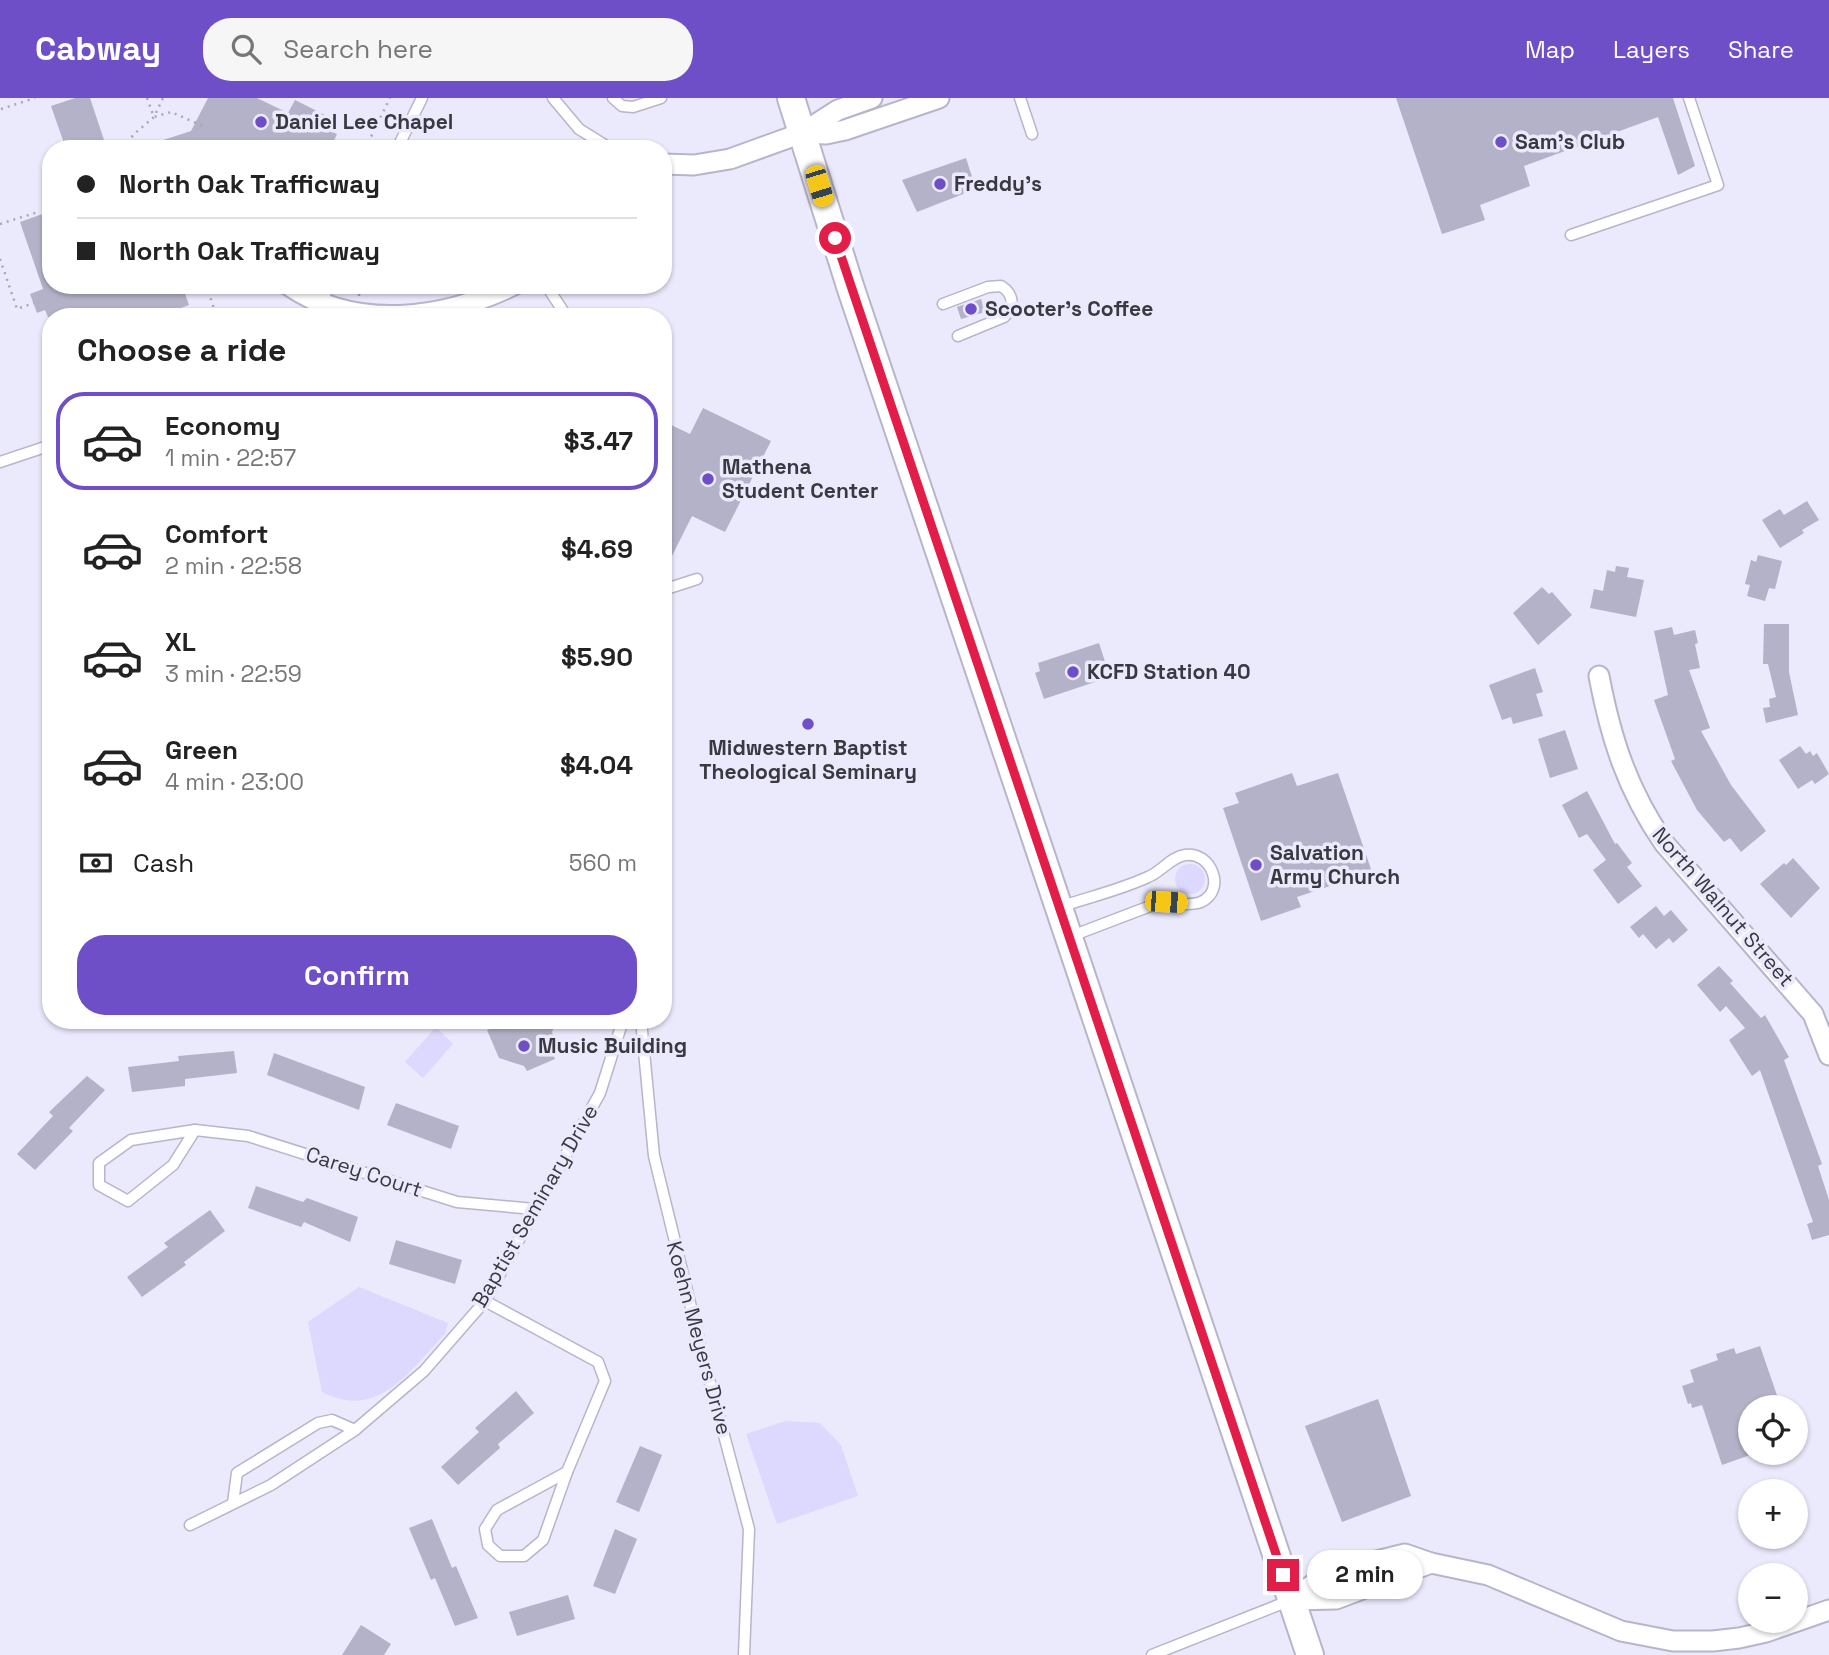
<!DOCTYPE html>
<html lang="en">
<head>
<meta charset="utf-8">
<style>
  :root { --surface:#fff; --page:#f6f6f6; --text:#222; --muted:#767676; --line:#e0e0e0; --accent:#6f4fc8 }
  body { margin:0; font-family:"Space Grotesk",sans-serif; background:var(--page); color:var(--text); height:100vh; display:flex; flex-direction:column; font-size:26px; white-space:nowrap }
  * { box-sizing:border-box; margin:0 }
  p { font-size:23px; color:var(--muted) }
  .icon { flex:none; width:38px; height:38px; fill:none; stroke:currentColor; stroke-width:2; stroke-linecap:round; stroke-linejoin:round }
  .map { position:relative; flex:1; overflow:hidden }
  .details { position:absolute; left:42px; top:210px; width:630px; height:721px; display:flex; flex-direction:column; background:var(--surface); border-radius:28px; box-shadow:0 2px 5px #0004 }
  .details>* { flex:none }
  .hud { position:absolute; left:42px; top:42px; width:630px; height:154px; border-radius:28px; box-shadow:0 2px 5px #0004; display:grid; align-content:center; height:154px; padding:0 35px; background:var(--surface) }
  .buttons { position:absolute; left:1738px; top:1297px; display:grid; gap:14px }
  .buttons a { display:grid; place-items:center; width:70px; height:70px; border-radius:50%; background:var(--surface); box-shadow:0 2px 5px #0004; font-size:35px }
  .end { position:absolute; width:32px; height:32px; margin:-16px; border:9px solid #e11d48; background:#fff; box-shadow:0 0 0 4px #fff }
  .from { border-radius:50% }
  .bubble { position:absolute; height:49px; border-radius:24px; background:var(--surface); box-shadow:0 2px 5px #0004; font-size:23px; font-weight:800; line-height:49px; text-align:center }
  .car { position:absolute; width:21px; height:42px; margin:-21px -10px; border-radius:9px; box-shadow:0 0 5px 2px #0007; background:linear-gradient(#f5c518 24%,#345 0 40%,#f5c518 0 76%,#345 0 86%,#f5c518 0) }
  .hud b { display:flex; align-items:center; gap:24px; height:66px; font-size:26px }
  .hud b+b { border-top:2px solid var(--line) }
  .hud i { width:18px; height:18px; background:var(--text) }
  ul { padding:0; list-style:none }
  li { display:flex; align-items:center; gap:21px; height:98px; margin:0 14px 10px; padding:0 21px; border:4px solid transparent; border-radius:28px }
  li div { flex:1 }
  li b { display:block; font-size:26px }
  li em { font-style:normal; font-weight:800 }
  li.on { border-color:var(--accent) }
  li>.icon { width:63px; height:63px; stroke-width:1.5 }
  h2 { padding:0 35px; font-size:32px; line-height:84px }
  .pay { display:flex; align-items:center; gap:18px; height:77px; padding:0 35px; font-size:26px }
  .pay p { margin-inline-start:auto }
  .action { display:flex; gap:14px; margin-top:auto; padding:14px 35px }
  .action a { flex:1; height:80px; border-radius:28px; background:var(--accent); color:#fff; font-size:28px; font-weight:800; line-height:80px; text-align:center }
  header { display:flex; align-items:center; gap:42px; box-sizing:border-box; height:98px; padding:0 35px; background:var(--accent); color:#fff }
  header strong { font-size:33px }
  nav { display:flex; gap:38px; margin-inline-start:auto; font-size:24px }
  .search { width:490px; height:63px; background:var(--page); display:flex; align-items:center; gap:18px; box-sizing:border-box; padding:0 24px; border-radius:28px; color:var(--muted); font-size:26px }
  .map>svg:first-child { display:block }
  .green { fill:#ddd8fe }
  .building { fill:#b4b2c8 }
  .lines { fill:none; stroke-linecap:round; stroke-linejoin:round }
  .lane-casing { stroke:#b8b5cb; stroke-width:13 }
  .street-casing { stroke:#b8b5cb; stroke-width:23 }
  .secondary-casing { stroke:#b8b5cb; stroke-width:30 }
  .path { stroke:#a9a7b6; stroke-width:2.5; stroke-dasharray:2 5; stroke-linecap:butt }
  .lane { stroke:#fff; stroke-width:10 }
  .street { stroke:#fff; stroke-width:19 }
  .secondary { stroke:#fff; stroke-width:26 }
  .route { stroke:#e11d48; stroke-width:9 }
  .poi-dot { fill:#6f4fc8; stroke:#ebe9fc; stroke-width:2.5 }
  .labels { text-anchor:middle; stroke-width:7; stroke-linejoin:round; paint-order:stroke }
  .poi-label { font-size:21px; font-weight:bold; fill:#3a3942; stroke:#ebe9fc; text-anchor:start }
  .street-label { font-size:21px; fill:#3a3942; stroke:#ebe9fc }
</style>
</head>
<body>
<header>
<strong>Cabway</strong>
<div class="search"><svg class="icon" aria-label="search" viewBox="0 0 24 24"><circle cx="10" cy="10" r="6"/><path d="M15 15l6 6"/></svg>Search here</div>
<nav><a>Map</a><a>Layers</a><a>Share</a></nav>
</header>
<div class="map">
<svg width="1829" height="1557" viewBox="0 0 1829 1557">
  <rect width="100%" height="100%" fill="#ebe9fc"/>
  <g class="green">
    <circle cx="1190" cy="781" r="15"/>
    <polygon points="436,929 453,946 423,980 405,964"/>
    <path d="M359,1189L448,1225L445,1236C409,1273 379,1323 322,1294L308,1224Z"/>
    <polygon points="786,1323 820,1325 841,1347 858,1398 777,1426 746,1336"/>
  </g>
  <g class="building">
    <polygon points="75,0 90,0 107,51 66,51 51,8"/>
    <polygon points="208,0 257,0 288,15 295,2 325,17 319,28 337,36 330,51 145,51 145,48 191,33"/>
    <polygon points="1396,0 1673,0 1695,68 1678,77 1658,19 1524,68 1530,88 1480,107 1485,122 1442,136"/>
    <polygon points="966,60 976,91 917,114 902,82"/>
    <polygon points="51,113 51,187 182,187 189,207 156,219 48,219 45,212 37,215 30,196 43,191 20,124"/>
    <polygon points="981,201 985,214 961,221 957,209"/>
    <polygon points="703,310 771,343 725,434 692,418 663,476 663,323 690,336"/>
    <polygon points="1807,403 1819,422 1802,432 1804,435 1780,450 1762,422 1780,411 1784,417"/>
    <polygon points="1758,457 1782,463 1775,491 1769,490 1765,503 1747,498 1750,487 1745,486 1751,462 1756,464"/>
    <polygon points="1616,468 1629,470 1627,479 1644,482 1636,519 1590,510 1594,491 1603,493 1607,472 1615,474"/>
    <polygon points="1542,489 1549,496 1552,494 1572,517 1538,547 1513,515"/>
    <polygon points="1764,526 1789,526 1789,574 1798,617 1766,625 1763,610 1770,609 1769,601 1776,599 1768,566 1763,566"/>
    <polygon points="1672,529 1674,537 1695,532 1698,545 1695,546 1700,570 1689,572 1710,630 1701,633 1731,687 1766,733 1741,754 1730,740 1724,744 1697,712 1671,663 1675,661 1654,602 1668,597 1654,533"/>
    <polygon points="1099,545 1110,579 1044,601 1035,575 1040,573 1038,565"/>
    <polygon points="1535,570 1543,594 1536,596 1543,618 1513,626 1511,619 1502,622 1489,587"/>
    <polygon points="1565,632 1578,671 1550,680 1538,641"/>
    <polygon points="1800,648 1806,656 1810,653 1813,658 1817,655 1829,676 1815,686 1812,682 1798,691 1779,662"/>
    <polygon points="1292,675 1297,688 1338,675 1372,774 1297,799 1301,809 1261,823 1223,710 1239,705 1235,695"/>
    <polygon points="1587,693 1615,746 1617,745 1632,765 1627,769 1642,788 1618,806 1593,772 1606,762 1587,736 1579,740 1562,707"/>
    <polygon points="1793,760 1820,790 1791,820 1760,786 1784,765 1786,767"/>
    <polygon points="1656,808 1664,818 1671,812 1688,832 1673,845 1669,840 1656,851 1643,836 1639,840 1630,829"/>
    <polygon points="1719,868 1733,883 1730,885 1761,920 1765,917 1789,959 1784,962 1822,1066 1818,1068 1829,1102 1829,1137 1812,1142 1807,1126 1813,1124 1760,972 1752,978 1729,942 1745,930 1726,908 1720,914 1697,887"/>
    <polygon points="496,922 557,922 552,934 556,947 550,949 555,961 527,973 524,968 499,960 487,932 498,928"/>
    <polygon points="234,953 237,975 185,981 185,988 132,994 128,969 179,963 178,958"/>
    <polygon points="274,955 365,989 359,1012 267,977"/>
    <polygon points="87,978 105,992 69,1030 73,1033 35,1072 17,1056 53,1018 49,1014"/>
    <polygon points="396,1005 459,1028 451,1051 387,1027"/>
    <polygon points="256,1088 303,1104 307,1100 358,1119 350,1144 304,1124 301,1129 248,1110"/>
    <polygon points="210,1112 225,1133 184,1164 186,1167 142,1199 127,1179 168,1149 164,1145"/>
    <polygon points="396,1142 462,1162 455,1186 389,1166"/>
    <polygon points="1760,1248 1781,1309 1750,1309 1750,1357 1722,1367 1702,1307 1692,1310 1691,1305 1688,1306 1682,1288 1694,1284 1690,1272 1718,1262 1716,1256 1734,1250 1736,1256"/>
    <polygon points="516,1293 534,1315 498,1346 500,1350 458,1387 441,1369 479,1334 475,1330"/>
    <polygon points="1378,1301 1411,1398 1342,1424 1305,1328"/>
    <polygon points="640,1348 662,1357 639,1414 616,1404"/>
    <polygon points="432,1421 452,1470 456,1468 478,1520 455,1528 435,1480 431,1482 409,1430"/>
    <polygon points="615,1431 637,1441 615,1496 593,1488"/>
    <polygon points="568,1497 575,1521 517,1538 509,1514"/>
    <polygon points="361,1527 391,1546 384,1557 342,1557"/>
  </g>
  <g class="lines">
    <defs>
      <g id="lane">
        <polyline points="553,0 579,31 611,51"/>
        <polyline points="613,0 622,8 633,9 661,0"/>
        <polyline points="1020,0 1032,36"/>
        <polyline points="397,51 422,0"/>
        <polyline points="1571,137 1718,87 1689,0"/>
        <polyline points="546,187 567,219"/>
        <path d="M943,206L988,189L1001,188C1014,196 1015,209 1004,219L958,238"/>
        <polyline points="313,219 330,187"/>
        <polyline points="0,364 51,347"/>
        <polyline points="663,492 697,481"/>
        <path d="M1060,809C1089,799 1120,792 1148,779C1161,774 1171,759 1185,757C1211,753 1227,792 1201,804C1189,809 1168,804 1153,807L1069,839"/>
        <polyline points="641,922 654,1058 705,1266 749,1431 744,1557"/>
        <polyline points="195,1032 248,1038 457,1104 534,1111"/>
        <polygon points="195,1032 173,1067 128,1103 99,1087 99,1065 131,1042"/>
        <polyline points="485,1203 598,1264 605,1283 567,1374"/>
        <polygon points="567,1374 543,1442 524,1458 500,1458 488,1447 485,1431 497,1412"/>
        <polyline points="233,1405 237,1375 318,1325 332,1322 355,1332"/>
        <polyline points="190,1427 271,1387 355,1332 424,1273 485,1203 600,995 623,922"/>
        <polyline points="1152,1557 1291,1502"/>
      </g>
      <g id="street">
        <polyline points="802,35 826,36 845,32 939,0"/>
        <polyline points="663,66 694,67 730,61 802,35 838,12 872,0"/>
        <path d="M288,187C356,234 444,221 514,187"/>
        <path d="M1599,578C1611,641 1627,691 1664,745L1813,916L1829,957"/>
        <polyline points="1292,1502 1328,1475 1405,1456 1431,1465 1488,1477 1621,1533 1673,1543 1713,1543 1739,1540 1766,1534 1829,1512"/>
        <polyline points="1292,1502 1336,1501 1431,1465"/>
      </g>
      <polyline id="secondary" points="791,0 851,191 1310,1557"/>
    </defs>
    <use href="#lane" class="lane-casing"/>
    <use href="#street" class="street-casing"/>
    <use href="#secondary" class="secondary-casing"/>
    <g class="path">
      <polyline points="147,0 154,19 171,14 203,28"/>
      <polyline points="1,11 35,0"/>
      <polyline points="124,51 133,37 154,19 163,0"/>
      <polyline points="365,51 390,0"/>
      <polyline points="0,126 38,114"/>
      <polyline points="0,161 17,211 34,205"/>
      <polyline points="206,187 217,219"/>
      <polyline points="359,198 360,187"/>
    </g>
    <use href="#lane" class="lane"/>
    <use href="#street" class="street"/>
    <use href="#secondary" class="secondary"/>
  </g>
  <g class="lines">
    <polyline class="route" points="835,140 1283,1477"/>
  </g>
  <g class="poi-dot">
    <circle cx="261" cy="24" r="7"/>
    <circle cx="1501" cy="44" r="7"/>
    <circle cx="940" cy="86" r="7"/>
    <circle cx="971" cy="211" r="7"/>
    <circle cx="708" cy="381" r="7"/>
    <circle cx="1073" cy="574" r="7"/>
    <circle cx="808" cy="626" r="7"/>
    <circle cx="1256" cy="767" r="7"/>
    <circle cx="524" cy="948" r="7"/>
  </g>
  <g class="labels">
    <g class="poi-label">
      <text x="275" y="31">Daniel Lee Chapel</text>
      <text x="1515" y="51">Sam's Club</text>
      <text x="954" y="93">Freddy's</text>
      <text x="985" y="218">Scooter's Coffee</text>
      <text x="722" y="376">Mathena<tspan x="722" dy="24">Student Center</tspan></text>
      <text x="1087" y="581">KCFD Station 40</text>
      <text x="808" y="657" text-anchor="middle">Midwestern Baptist<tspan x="808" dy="24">Theological Seminary</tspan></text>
      <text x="1270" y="762">Salvation<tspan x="1270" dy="24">Army Church</tspan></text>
      <text x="538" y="955">Music Building</text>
    </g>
    <g class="street-label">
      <text transform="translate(1723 809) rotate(49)" y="7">North Walnut Street</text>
      <text transform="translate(364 1074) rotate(18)" y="7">Carey Court</text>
      <text transform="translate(535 1108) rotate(-60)" y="7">Baptist Seminary Drive</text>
      <text transform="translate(699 1240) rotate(75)" y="7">Koehn Meyers Drive</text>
    </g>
  </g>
</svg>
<div class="buttons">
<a><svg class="icon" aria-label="locate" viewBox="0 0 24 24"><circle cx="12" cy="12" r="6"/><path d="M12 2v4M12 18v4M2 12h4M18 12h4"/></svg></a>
<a>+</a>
<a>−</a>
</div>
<i class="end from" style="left:835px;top:140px"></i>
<i class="end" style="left:1283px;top:1477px"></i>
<div class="bubble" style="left:1307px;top:1452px;width:116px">2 min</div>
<i class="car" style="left:819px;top:88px;rotate:163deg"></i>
<i class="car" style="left:1166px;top:804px;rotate:93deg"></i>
<div class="hud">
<b><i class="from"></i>North Oak Trafficway</b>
<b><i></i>North Oak Trafficway</b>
</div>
<section class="details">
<h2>Choose a ride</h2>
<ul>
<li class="on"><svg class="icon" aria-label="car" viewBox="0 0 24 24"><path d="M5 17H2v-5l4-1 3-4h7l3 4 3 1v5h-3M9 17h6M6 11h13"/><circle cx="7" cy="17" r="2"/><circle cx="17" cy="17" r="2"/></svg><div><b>Economy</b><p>1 min · 22:57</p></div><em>$3.47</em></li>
<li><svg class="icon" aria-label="car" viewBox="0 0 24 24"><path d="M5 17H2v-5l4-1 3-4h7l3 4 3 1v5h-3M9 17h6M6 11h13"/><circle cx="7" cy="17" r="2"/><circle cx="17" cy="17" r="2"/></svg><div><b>Comfort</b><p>2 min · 22:58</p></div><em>$4.69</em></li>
<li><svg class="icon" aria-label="car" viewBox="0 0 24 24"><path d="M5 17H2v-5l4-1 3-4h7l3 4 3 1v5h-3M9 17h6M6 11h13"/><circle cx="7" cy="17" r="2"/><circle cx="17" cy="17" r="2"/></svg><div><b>XL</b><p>3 min · 22:59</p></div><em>$5.90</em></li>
<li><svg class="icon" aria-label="car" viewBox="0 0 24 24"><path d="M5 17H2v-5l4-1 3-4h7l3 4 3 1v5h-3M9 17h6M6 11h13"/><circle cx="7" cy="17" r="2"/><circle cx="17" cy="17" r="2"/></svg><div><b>Green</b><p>4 min · 23:00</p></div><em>$4.04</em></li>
</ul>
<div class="pay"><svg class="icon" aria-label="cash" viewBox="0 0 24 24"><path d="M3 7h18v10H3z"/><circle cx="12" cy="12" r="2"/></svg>Cash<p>560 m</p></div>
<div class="action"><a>Confirm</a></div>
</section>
</div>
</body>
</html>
